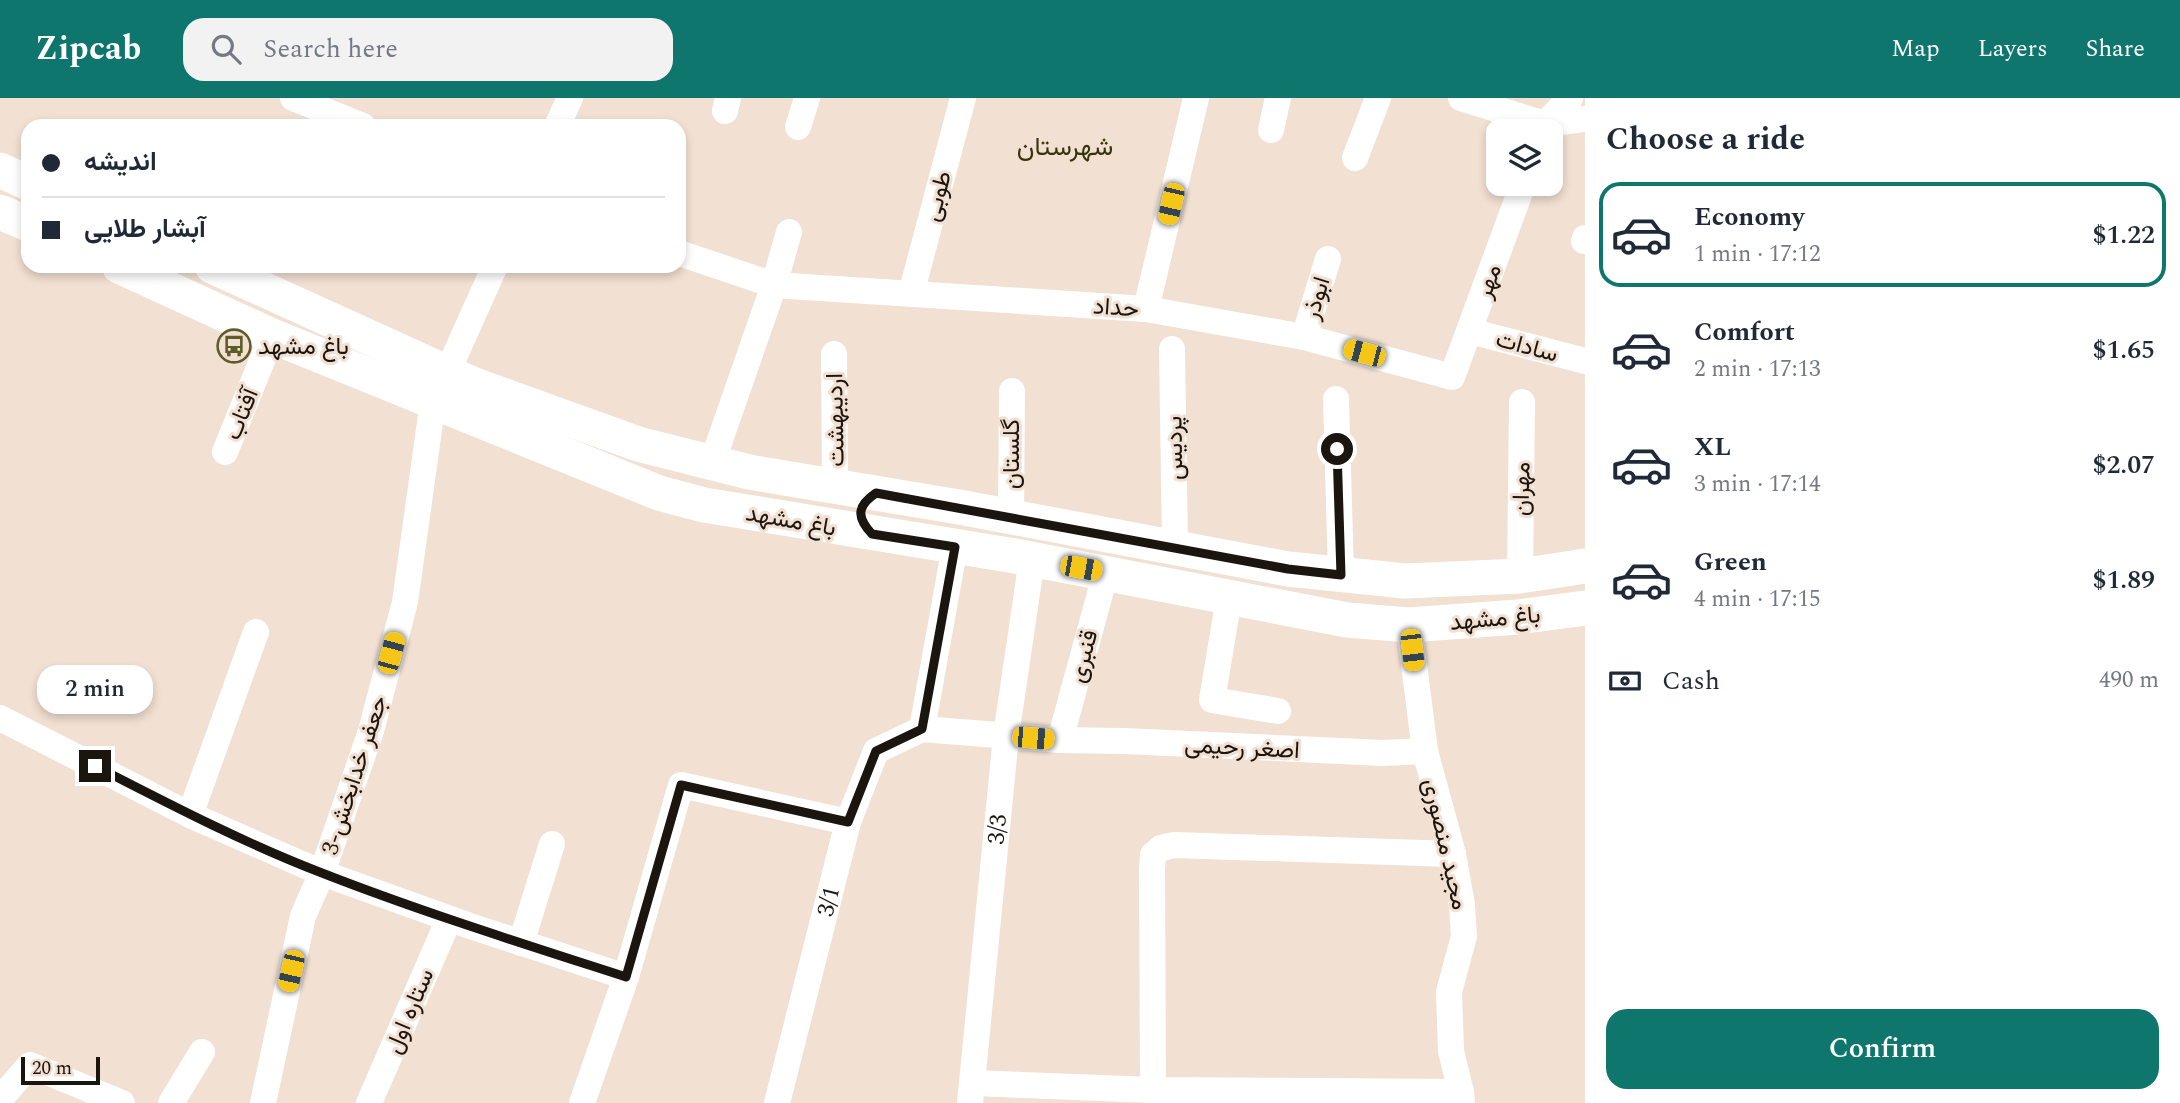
<!DOCTYPE html>
<html lang="en">
<head>
<meta charset="utf-8">
<style>
  :root { --surface:#fff; --page:#f2f2f3; --text:#1f2937; --muted:#747a83; --line:#e0e1e3; --accent:#0f766e }
  body { margin:0; font-family:Spectral,Vazirmatn,serif; background:var(--page); color:var(--text); height:100vh; display:flex; flex-direction:column; font-size:26px; white-space:nowrap }
  * { box-sizing:border-box; margin:0 }
  p { font-size:23px; color:var(--muted) }
  .icon { flex:none; width:38px; height:38px; fill:none; stroke:currentColor; stroke-width:2; stroke-linecap:round; stroke-linejoin:round }
  .map { position:relative; flex:1; overflow:hidden }
  .details { display:flex; flex-direction:column; background:var(--surface); width:595px }
  .details>* { flex:none }
  .hud { position:absolute; left:21px; top:21px; width:665px; height:154px; border-radius:21px; box-shadow:0 4px 10px #0003; display:grid; align-content:center; height:154px; padding:0 21px; background:var(--surface) }
  .buttons { position:absolute; left:1486px; top:21px; display:grid; gap:14px }
  .buttons a { display:grid; place-items:center; width:77px; height:77px; border-radius:14px; background:var(--surface); box-shadow:0 4px 10px #0003; font-size:35px }
  .scale { position:absolute; left:21px; bottom:18px; width:79px; box-sizing:border-box; padding-left:7px; border:4px solid #1b1510; border-top:0; font-size:19px; line-height:24px; white-space:nowrap; color:#1b1510; -webkit-text-stroke:5px #f2e0d2; paint-order:stroke }
  .end { position:absolute; width:32px; height:32px; margin:-16px; border:9px solid #1b1510; background:#fff; box-shadow:0 0 0 4px #fff }
  .from { border-radius:50% }
  .bubble { position:absolute; height:49px; border-radius:21px; background:var(--surface); box-shadow:0 4px 10px #0003; font-size:23px; font-weight:600; line-height:49px; text-align:center }
  .car { position:absolute; width:21px; height:42px; margin:-21px -10px; border-radius:9px; box-shadow:0 0 5px 2px #0007; background:linear-gradient(#f5c518 24%,#345 0 40%,#f5c518 0 76%,#345 0 86%,#f5c518 0) }
  .hud b { display:flex; align-items:center; gap:24px; height:66px; font-size:26px }
  .hud b+b { border-top:2px solid var(--line) }
  .hud i { width:18px; height:18px; background:var(--text) }
  ul { padding:0; list-style:none }
  li { display:flex; align-items:center; gap:21px; height:105px; margin:0 14px 10px; padding:0 7px; border:4px solid transparent; border-radius:21px }
  li div { flex:1 }
  li b { display:block; font-size:26px }
  li em { font-style:normal; font-weight:600 }
  li.active { border-color:var(--accent) }
  li>.icon { width:63px; height:63px; stroke-width:1.5 }
  h2 { padding:0 21px; font-size:32px; line-height:84px }
  .pay { display:flex; align-items:center; gap:18px; height:77px; padding:0 21px; font-size:26px }
  .pay p { margin-inline-start:auto }
  .cta { display:flex; gap:14px; margin-top:auto; padding:14px 21px }
  .cta a { flex:1; height:80px; border-radius:21px; background:var(--accent); color:#fff; font-size:28px; font-weight:600; line-height:80px; text-align:center }
  header { display:flex; align-items:center; gap:42px; box-sizing:border-box; height:98px; padding:0 35px; background:var(--accent); color:#fff }
  header strong { font-size:33px }
  nav { display:flex; gap:38px; margin-inline-start:auto; font-size:24px }
  .search { width:490px; height:63px; background:var(--page); display:flex; align-items:center; gap:18px; box-sizing:border-box; padding:0 24px; border-radius:21px; color:var(--muted); font-size:26px }
  main { display:flex; flex:1; min-height:0 }
  .map>svg:first-child { display:block }
  .lines { fill:none; stroke-linecap:round; stroke-linejoin:round }
  .minor { stroke:#fff; stroke-width:26 }
  .major { stroke:#fff; stroke-width:35 }
  .route { stroke:#1b1510; stroke-width:9 }
  .labels { text-anchor:middle; stroke-width:6; stroke-linejoin:round; paint-order:stroke }
  .street-label { font-size:24px; fill:#1b1510; stroke:#f2e0d2 }
  .poi-label { font-size:24px; fill:#1b1510; stroke:#f2e0d2; text-anchor:start }
  .neighbourhood-label { font-size:26px; fill:#36350a; stroke:#f2e0d2 }
</style>
</head>
<body>
<header>
<strong>Zipcab</strong>
<div class="search"><svg class="icon" aria-label="search" viewBox="0 0 24 24"><circle cx="10" cy="10" r="6"/><path d="M15 15l6 6"/></svg>Search here</div>
<nav><a>Map</a><a>Layers</a><a>Share</a></nav>
</header>
<main>
<div class="map">
<svg width="1585" height="1005" viewBox="0 0 1585 1005">
  <rect width="100%" height="100%" fill="#f2e0d2"/>
  <g class="lines">
    <g class="minor">
      <polyline points="293,0 363,28"/>
      <polyline points="1461,0 1545,26 1585,21"/>
      <polyline points="725,13 728,0"/>
      <polyline points="557,28 570,0"/>
      <polyline points="798,29 807,0"/>
      <polyline points="1271,32 1278,0"/>
      <polyline points="1543,32 1545,26 1570,0"/>
      <polyline points="1355,60 1378,0"/>
      <polyline points="1584,143 1585,140"/>
      <polyline points="679,155 774,187 1146,211 1304,239 1452,279 1523,86"/>
      <polyline points="911,196 963,0"/>
      <polyline points="1146,211 1196,0"/>
      <polyline points="1470,233 1585,263"/>
      <polyline points="1304,239 1328,161"/>
      <polyline points="1172,251 1175,449"/>
      <polyline points="834,256 835,389"/>
      <polyline points="447,275 495,168"/>
      <polyline points="1336,301 1341,477"/>
      <polyline points="225,354 272,238"/>
      <polyline points="712,365 774,187 789,134"/>
      <polyline points="1011,419 1012,293"/>
      <polyline points="1520,478 1522,304"/>
      <polyline points="1229,500 1212,602 1278,613"/>
      <polyline points="1409,527 1425,653 1453,756 1462,807 1464,838 1449,894 1451,953 1461,994 1462,1005"/>
      <polyline points="0,620 190,717 322,775 470,828 626,879"/>
      <polyline points="922,631 955,448"/>
      <polyline points="1060,642 1106,474"/>
      <polyline points="190,717 256,534"/>
      <polyline points="521,845 552,746"/>
      <polyline points="973,985 1153,992 1461,994"/>
      <polyline points="1153,992 1152,770 1153,757 1161,750 1174,747 1453,756"/>
      <polyline points="0,1001 30,967 122,1005"/>
      <polyline points="171,1005 202,954"/>
      <polyline points="263,1005 303,818 322,775 371,633 405,504 433,303"/>
      <polyline points="369,1005 449,821"/>
      <polyline points="582,1005 626,879 681,687 848,724"/>
      <path id="s1" d="M777,1005L848,724L876,653L922,631L1060,642L1124,643L1383,655L1425,653"/>
      <path id="s2" d="M970,1005L1006,638L1032,461"/>
    </g>
    <g class="major">
      <polyline points="0,72 28,85"/>
      <polyline points="0,114 28,126"/>
      <polyline points="119,168 272,238 659,395 704,407 1015,458 1347,522 1409,527 1518,519 1585,510"/>
      <polyline points="212,168 472,286 638,346 749,374 959,409 1288,471 1405,483 1520,478 1585,468"/>
    </g>
  </g>
  <g class="lines">
    <path class="route" d="M95,668C169,706 244,745 322,775C422,814 524,846 626,879L681,687L848,724L876,653L922,631L955,449L872,436C856,419 857,408 876,395L1288,471L1341,477L1337,351"/>
  </g>
  <defs>
    <symbol id="bus-ring" viewBox="-11 -11 22 22"><circle r="9.5" fill="#f2e0d2" stroke="#5e5d29" stroke-width="1.5"/><path d="M-5-6H5V4H4V6H2V4H-2V6H-4V4H-5ZM-3.5-4V0h7V-4ZM-3.5 1.2v1.5H-2V1.2ZM2 1.2v1.5H3.5V1.2Z" fill="#5e5d29"/></symbol>
  </defs>
  <g fill-rule="evenodd">
    <use href="#bus-ring" x="215" y="229" width="38" height="38"/>
  </g>
  <g class="labels">
    <g class="street-label">
      <text transform="translate(937 98) rotate(-75)" y="8">طوبی</text>
      <text transform="translate(1488 183) rotate(-70)" y="8">مهر</text>
      <text transform="translate(1316 200) rotate(-73)" y="8">ابوذر</text>
      <text transform="translate(1116 209) rotate(4)" y="8">حداد</text>
      <text transform="translate(1527 248) rotate(15)" y="8">سادات</text>
      <text transform="translate(241 316) rotate(-68)" y="8">آفتاب</text>
      <text transform="translate(835 322) rotate(-91)" y="8">اردیبهشت</text>
      <text transform="translate(1174 350) rotate(-91)" y="8">پردیس</text>
      <text transform="translate(1011 356) rotate(-90)" y="8">گلستان</text>
      <text transform="translate(1521 391) rotate(-89)" y="8">مهران</text>
      <text transform="translate(791 422) rotate(10)" y="8">باغ مشهد</text>
      <text transform="translate(1495 520) rotate(-5)" y="8">باغ مشهد</text>
      <text transform="translate(1083 558) rotate(-75)" y="8">قنبری</text>
      <text transform="translate(1242 649) rotate(3)" y="8">اصغر رحیمی</text>
      <text transform="translate(354 677) rotate(-72)" y="8">جعفر خدابخش-3</text>
      <text dy="8" stroke="none"><textPath href="#s2" startOffset="275">3/3</textPath></text>
      <text transform="translate(1446 746) rotate(77)" y="8">مجید منصوری</text>
      <text dy="8" stroke="none"><textPath href="#s1" startOffset="208">3/1</textPath></text>
      <text transform="translate(409 913) rotate(-67)" y="8">ستاره اول</text>
    </g>
    <g class="poi-label">
      <text x="258" y="256">باغ مشهد</text>
    </g>
    <g class="neighbourhood-label">
      <text x="1065" y="57">شهرستان</text>
    </g>
  </g>
</svg>
<div class="buttons">
<a><svg class="icon" aria-label="layers" viewBox="0 0 24 24"><path d="M12 4l9 5-9 5-9-5zM3 14l9 5 9-5"/></svg></a>
</div>
<div class="scale">20 m</div>
<i class="end from" style="left:1337px;top:351px"></i>
<i class="end" style="left:95px;top:668px"></i>
<div class="bubble" style="left:37px;top:567px;width:116px">2 min</div>
<i class="car" style="left:1171px;top:106px;rotate:193deg"></i>
<i class="car" style="left:1364px;top:255px;rotate:285deg"></i>
<i class="car" style="left:1081px;top:470px;rotate:100deg"></i>
<i class="car" style="left:1412px;top:552px;rotate:173deg"></i>
<i class="car" style="left:391px;top:555px;rotate:15deg"></i>
<i class="car" style="left:1033px;top:640px;rotate:95deg"></i>
<i class="car" style="left:291px;top:873px;rotate:193deg"></i>
<div class="hud">
<b><i class="from"></i>اندیشه</b>
<b><i></i>آبشار طلایی</b>
</div>
</div>
<section class="details">
<h2>Choose a ride</h2>
<ul>
<li class="active"><svg class="icon" aria-label="car" viewBox="0 0 24 24"><path d="M5 17H2v-5l4-1 3-4h7l3 4 3 1v5h-3M9 17h6M6 11h13"/><circle cx="7" cy="17" r="2"/><circle cx="17" cy="17" r="2"/></svg><div><b>Economy</b><p>1 min · 17:12</p></div><em>$1.22</em></li>
<li><svg class="icon" aria-label="car" viewBox="0 0 24 24"><path d="M5 17H2v-5l4-1 3-4h7l3 4 3 1v5h-3M9 17h6M6 11h13"/><circle cx="7" cy="17" r="2"/><circle cx="17" cy="17" r="2"/></svg><div><b>Comfort</b><p>2 min · 17:13</p></div><em>$1.65</em></li>
<li><svg class="icon" aria-label="car" viewBox="0 0 24 24"><path d="M5 17H2v-5l4-1 3-4h7l3 4 3 1v5h-3M9 17h6M6 11h13"/><circle cx="7" cy="17" r="2"/><circle cx="17" cy="17" r="2"/></svg><div><b>XL</b><p>3 min · 17:14</p></div><em>$2.07</em></li>
<li><svg class="icon" aria-label="car" viewBox="0 0 24 24"><path d="M5 17H2v-5l4-1 3-4h7l3 4 3 1v5h-3M9 17h6M6 11h13"/><circle cx="7" cy="17" r="2"/><circle cx="17" cy="17" r="2"/></svg><div><b>Green</b><p>4 min · 17:15</p></div><em>$1.89</em></li>
</ul>
<div class="pay"><svg class="icon" aria-label="cash" viewBox="0 0 24 24"><path d="M3 7h18v10H3z"/><circle cx="12" cy="12" r="2"/></svg>Cash<p>490 m</p></div>
<div class="cta"><a>Confirm</a></div>
</section>
</main>
</body>
</html>
